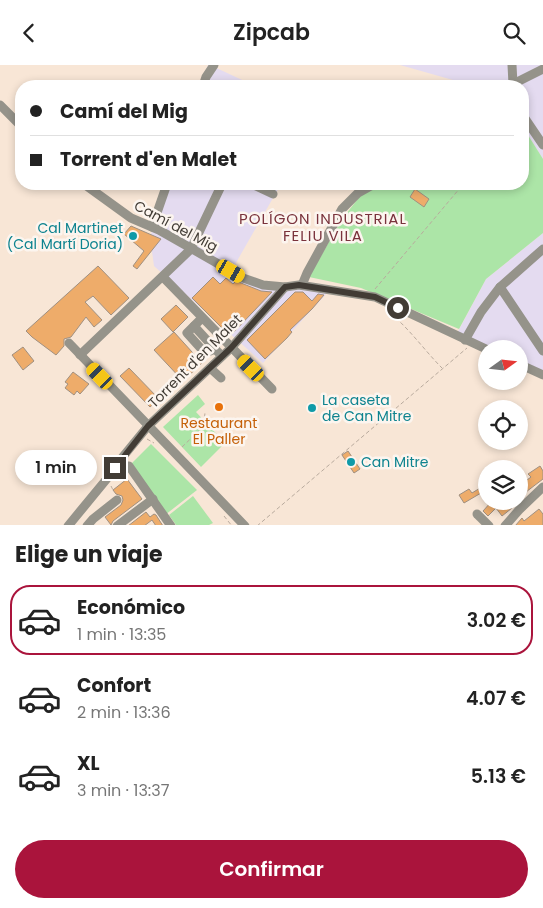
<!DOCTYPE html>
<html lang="es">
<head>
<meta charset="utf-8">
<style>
  :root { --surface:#fff; --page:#f6f6f6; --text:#222; --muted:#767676; --line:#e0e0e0; --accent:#aa143c }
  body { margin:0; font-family:Poppins,sans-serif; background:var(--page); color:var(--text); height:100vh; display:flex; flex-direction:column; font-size:19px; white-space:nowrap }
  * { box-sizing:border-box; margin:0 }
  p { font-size:16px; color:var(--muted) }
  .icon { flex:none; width:28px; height:28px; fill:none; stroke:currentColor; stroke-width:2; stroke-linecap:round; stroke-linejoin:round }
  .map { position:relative; height:460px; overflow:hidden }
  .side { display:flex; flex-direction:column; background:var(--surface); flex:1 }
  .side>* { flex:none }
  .banner { position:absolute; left:15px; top:15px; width:514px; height:110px; border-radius:20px; box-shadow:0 2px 8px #0003; display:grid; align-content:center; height:110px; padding:0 15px; background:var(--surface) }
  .needle { width:32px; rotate:75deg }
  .buttons { position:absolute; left:478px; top:275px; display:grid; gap:10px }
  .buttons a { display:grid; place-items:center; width:50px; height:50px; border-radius:50%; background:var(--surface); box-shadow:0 2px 8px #0003; font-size:25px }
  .end { position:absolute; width:22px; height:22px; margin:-11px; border:6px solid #423c35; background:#fff; box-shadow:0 0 0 2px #fff }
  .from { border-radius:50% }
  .bubble { position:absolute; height:35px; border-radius:18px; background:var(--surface); box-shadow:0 2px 8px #0003; font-size:16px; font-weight:600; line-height:35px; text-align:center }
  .car { position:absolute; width:15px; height:30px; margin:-15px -8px; border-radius:6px; box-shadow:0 0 4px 1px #0007; background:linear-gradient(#f5c518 24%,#345 0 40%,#f5c518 0 76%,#345 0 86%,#f5c518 0) }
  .banner b { display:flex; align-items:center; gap:18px; height:48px; font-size:19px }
  .banner b+b { border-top:1px solid var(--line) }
  .banner i { width:12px; height:12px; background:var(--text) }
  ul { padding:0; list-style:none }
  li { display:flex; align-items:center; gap:15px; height:70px; margin:0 10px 8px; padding:0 5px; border:2px solid transparent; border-radius:20px }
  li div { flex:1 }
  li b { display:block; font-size:19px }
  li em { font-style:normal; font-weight:600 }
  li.current { border-color:var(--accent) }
  li>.icon { width:45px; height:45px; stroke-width:1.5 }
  h2 { padding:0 15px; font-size:22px; line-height:60px }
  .cta { display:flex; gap:10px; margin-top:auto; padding:10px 15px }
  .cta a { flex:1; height:58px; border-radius:30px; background:var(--accent); color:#fff; font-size:20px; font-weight:600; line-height:58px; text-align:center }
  header { display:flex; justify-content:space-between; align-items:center; height:65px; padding:0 15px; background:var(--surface); font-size:22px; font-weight:600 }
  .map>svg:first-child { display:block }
  .industrial { fill:#e4dbf0 }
  .green { fill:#ace5a7 }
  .building { fill:#eeac6a; stroke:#a09081 }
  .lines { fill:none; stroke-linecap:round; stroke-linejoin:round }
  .path { stroke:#b8aa9d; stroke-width:1; stroke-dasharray:4 2.5; stroke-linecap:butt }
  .minor { stroke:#95938a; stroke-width:9 }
  .route { stroke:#423c35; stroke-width:6 }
  .culture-dot { fill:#0f9aa8; stroke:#fcf5ef; stroke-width:2 }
  .food-dot { fill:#e8710a; stroke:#fcf5ef; stroke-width:2 }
  .labels { text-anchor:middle; stroke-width:5; stroke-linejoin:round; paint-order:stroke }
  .street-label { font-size:14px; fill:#423c35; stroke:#fcf5ef }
  .culture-label { font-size:14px; fill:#0d838f; stroke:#fcf5ef; text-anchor:start }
  .food-label { font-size:14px; fill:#c56008; stroke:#fcf5ef }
  .neighbourhood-label { font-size:15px; letter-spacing:1px; fill:#7a333c; stroke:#fcf5ef }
</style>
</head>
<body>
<header><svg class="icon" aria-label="back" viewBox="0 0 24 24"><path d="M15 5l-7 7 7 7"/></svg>Zipcab<svg class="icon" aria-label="search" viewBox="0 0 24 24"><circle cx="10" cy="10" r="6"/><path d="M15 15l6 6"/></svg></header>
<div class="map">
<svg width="543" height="461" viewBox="0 0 543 461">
  <rect width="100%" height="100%" fill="#f8e6d6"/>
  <g class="industrial">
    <polygon points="208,0 210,0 255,21 200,21"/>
    <polygon points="400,0 543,0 543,94 523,62 522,21 474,21"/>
    <polygon points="168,119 281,119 229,210 327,228 263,298 154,201 150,172"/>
    <polygon points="543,168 543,313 519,302 519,284 486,284 455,272 486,214"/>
  </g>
  <g class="green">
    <polygon points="523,62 543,94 543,168 486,214 459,264 361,223 309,212 342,154 361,130 381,119 522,119"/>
    <polygon points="198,330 205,339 196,347 225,378 201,402 163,362"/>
    <polygon points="151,379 197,425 165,450 130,400"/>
    <polygon points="193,431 213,458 209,460 176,460 169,450"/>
  </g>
  <g class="building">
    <polygon points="415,124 429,134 424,142 410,132"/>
    <polygon points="131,161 161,174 137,204 133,201 144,186 124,169"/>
    <polygon points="98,201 129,233 111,250 93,231 85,237 102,255 94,262 86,252 71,272 64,274 64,281 56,290 32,272 26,266"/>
    <polygon points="213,212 220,219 226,213 233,219 236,216 261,226 272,227 232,269 228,269 192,233"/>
    <polygon points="295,227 303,227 312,236 318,229 324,230 312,244 290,265 292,267 287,273 265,294 247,275"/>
    <polygon points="176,240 188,252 173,267 161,254"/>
    <polygon points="174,267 202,298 183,316 154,285"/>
    <polygon points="23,282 34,296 23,305 12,290"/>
    <polygon points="129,303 159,334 150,342 120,311"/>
    <polygon points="73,307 89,319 80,329 77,326 74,330 65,323 68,319 65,317"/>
    <polygon points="348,386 360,404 354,408 342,390"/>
    <polygon points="540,401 543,406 543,414 522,430 519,425 519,421 531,412 528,409"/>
    <polygon points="127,414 142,434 113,456 111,460 105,452 121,440 123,435 122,431 116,429 113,425"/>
    <polygon points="485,420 486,428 482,431 481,428 464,438 459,430 469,424 472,428"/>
    <polygon points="492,436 508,436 512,443 502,451 496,443 488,451 483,446"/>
    <polygon points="539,444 543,449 543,461 515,461 522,453 524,456"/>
    <polygon points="146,447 150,452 154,449 156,450 163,461 156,461 152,455 144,461 128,461"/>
  </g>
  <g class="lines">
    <g class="path">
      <polyline points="375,224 460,123"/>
      <path d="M398,252V255C414,270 427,288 442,303"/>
      <polyline points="147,374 154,378"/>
      <polyline points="182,382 204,361 205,347"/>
      <polyline points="111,421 113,425"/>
      <polyline points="224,451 232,461"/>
      <polyline points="257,461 467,283"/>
    </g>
    <g class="minor">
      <polyline points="512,0 513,19"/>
      <polyline points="203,21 206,12 214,0"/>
      <polyline points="514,21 513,19 543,4"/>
      <polyline points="0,40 21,61"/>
      <polyline points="522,49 543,80"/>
      <polyline points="84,119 131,153 159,165 243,213 263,220 285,222 299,220 375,232 486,284"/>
      <polyline points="252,119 273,129"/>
      <polyline points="152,162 167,119"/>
      <polyline points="163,212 272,324"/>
      <polyline points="302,220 307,208 342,144 358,128 374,119"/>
      <polyline points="500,222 543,286"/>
      <polyline points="202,253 187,268 205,288 215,284 222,291"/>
      <polyline points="194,261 215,284"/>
      <polyline points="465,275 481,247 500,222 543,184"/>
      <polyline points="69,278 245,461"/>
      <polyline points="80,290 191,184 222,119"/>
      <polyline points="519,299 543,310"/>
      <polyline points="210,303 221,313"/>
      <polyline points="115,403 129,401 171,461"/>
      <polyline points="477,449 489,461"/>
      <polyline points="68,461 110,410 121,394 148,361 231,283 285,222"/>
      <polyline points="87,461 93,454 117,435"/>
      <polyline points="117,461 153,434"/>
      <polyline points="505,461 519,445 543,422"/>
    </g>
  </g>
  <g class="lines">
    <polyline class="route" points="115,403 148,361 231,283 285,222 299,220 375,232 398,243"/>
  </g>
  <g class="culture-dot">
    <circle cx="133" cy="171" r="5"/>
    <circle cx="312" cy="343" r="5"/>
    <circle cx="351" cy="397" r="5"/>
  </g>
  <circle class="food-dot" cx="219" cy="342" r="5"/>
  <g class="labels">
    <g class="street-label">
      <text transform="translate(176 161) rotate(28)" y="5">Camí del Mig</text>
      <text transform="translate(195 296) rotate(-45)" y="5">Torrent d'en Malet</text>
    </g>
    <g class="culture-label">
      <text x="123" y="168" text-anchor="end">Cal Martinet<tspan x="123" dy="16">(Cal Martí Doria)</tspan></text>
      <text x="322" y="340">La caseta<tspan x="322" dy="16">de Can Mitre</tspan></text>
      <text x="361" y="402">Can Mitre</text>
    </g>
    <g class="food-label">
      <text x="219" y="363">Restaurant<tspan x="219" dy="16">El Paller</tspan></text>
    </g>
    <g class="neighbourhood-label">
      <text x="323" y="159">POLÍGON INDUSTRIAL<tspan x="323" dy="17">FELIU VILA</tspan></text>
    </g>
  </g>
</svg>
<div class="buttons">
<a><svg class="needle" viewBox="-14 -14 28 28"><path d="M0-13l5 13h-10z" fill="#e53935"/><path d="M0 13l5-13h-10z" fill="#767676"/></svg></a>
<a><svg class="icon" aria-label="locate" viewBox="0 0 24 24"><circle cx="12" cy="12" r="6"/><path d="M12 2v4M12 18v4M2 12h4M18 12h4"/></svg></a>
<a><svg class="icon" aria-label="layers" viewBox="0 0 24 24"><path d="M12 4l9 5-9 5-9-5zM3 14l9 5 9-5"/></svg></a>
</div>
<i class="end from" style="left:398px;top:243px"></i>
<i class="end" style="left:115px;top:403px"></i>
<div class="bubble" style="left:15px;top:385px;width:82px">1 min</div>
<i class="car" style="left:231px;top:206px;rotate:120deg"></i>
<i class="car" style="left:251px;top:303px;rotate:315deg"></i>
<i class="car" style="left:100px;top:311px;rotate:316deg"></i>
<div class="banner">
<b><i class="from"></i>Camí del Mig</b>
<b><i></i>Torrent d'en Malet</b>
</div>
</div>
<section class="side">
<h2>Elige un viaje</h2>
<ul>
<li class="current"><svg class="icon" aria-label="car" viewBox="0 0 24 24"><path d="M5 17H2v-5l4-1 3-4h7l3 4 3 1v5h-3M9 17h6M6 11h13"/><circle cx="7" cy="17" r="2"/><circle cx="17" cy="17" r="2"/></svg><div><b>Económico</b><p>1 min · 13:35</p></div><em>3.02 €</em></li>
<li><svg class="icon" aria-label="car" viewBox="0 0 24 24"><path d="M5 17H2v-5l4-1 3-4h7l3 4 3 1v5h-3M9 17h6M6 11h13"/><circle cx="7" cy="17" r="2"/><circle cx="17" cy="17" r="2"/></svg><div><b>Confort</b><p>2 min · 13:36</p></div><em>4.07 €</em></li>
<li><svg class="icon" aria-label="car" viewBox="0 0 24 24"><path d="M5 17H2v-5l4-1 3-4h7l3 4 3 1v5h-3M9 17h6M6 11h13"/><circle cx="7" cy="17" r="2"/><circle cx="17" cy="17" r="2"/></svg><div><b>XL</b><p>3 min · 13:37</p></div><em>5.13 €</em></li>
</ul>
<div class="cta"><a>Confirmar</a></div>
</section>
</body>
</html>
